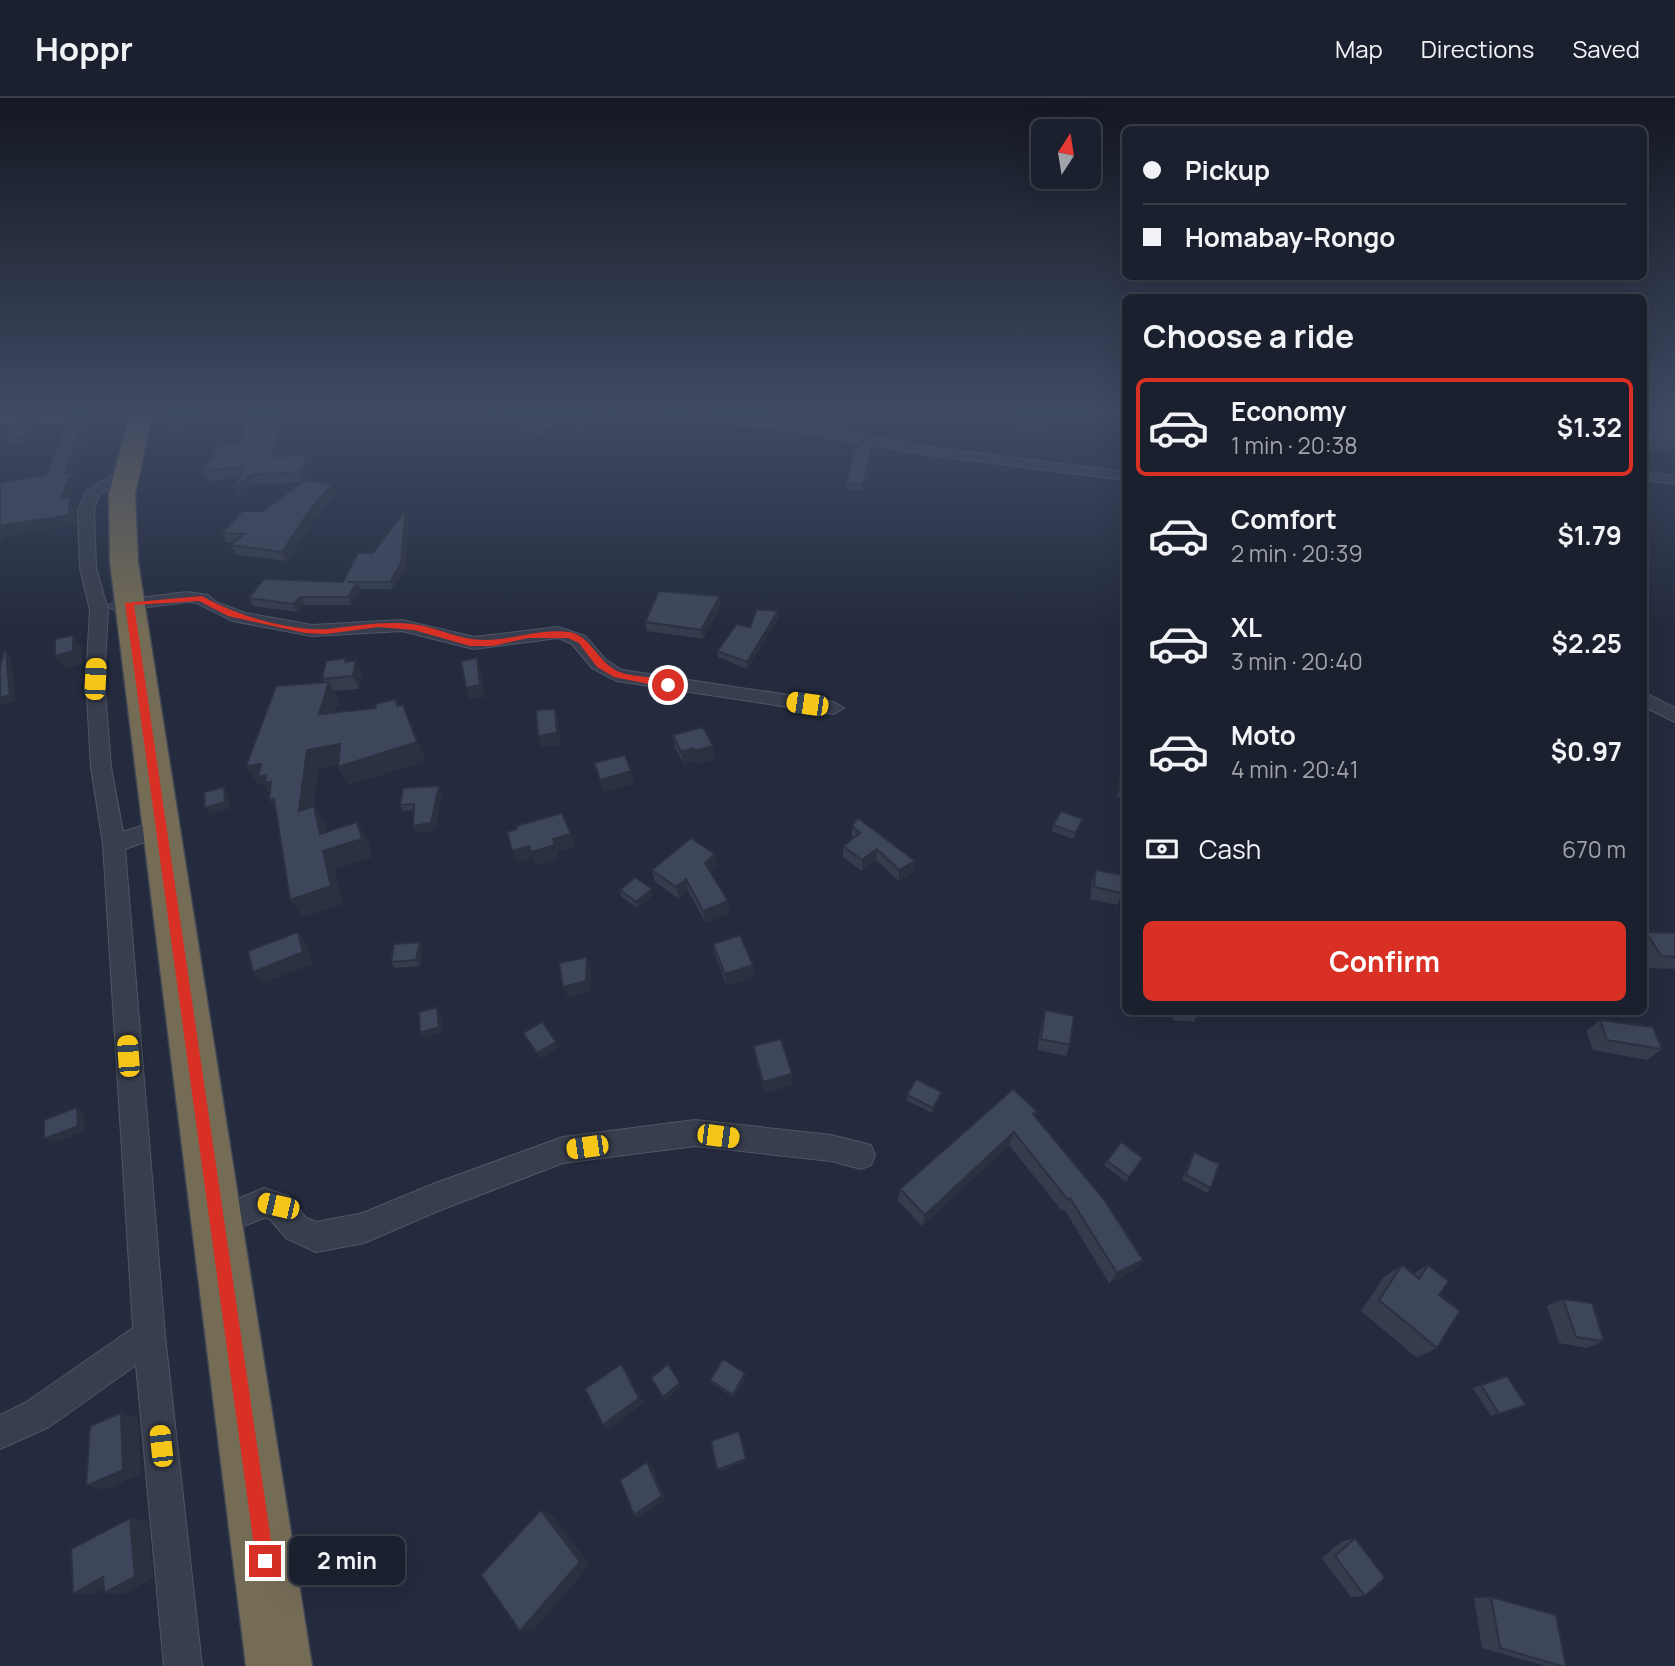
<!DOCTYPE html>
<html lang="en">
<head>
<meta charset="utf-8">
<style>
  :root { --surface:#1b202e; --page:#282d3a; --text:#f1f3f6; --muted:#a0a3aa; --line:#393e4a; --accent:#d93025 }
  body { margin:0; font-family:Manrope,sans-serif; background:var(--page); color:var(--text); height:100vh; display:flex; flex-direction:column; font-size:26px; white-space:nowrap }
  * { box-sizing:border-box; margin:0 }
  p { font-size:23px; color:var(--muted) }
  .icon { flex:none; width:38px; height:38px; fill:none; stroke:currentColor; stroke-width:2; stroke-linecap:round; stroke-linejoin:round }
  .map { position:relative; flex:1; overflow:hidden }
  .sheet { position:absolute; left:1122px; top:196px; width:525px; height:721px; display:flex; flex-direction:column; background:var(--surface); border-radius:10px; box-shadow:0 7px 28px #0002,0 0 0 2px var(--line) }
  .sheet>* { flex:none }
  .guide { position:absolute; left:1122px; top:28px; width:525px; height:154px; border-radius:10px; box-shadow:0 7px 28px #0002,0 0 0 2px var(--line); display:grid; align-content:center; height:154px; padding:0 21px; background:var(--surface) }
  .needle { width:46px; rotate:12deg }
  .controls { position:absolute; left:1031px; top:21px; display:grid; gap:14px }
  .controls a { display:grid; place-items:center; width:70px; height:70px; border-radius:10px; background:var(--surface); box-shadow:0 7px 28px #0002,0 0 0 2px var(--line); font-size:35px }
  .end { position:absolute; width:32px; height:32px; margin:-16px; border:9px solid #d93025; background:#fff; box-shadow:0 0 0 4px #fff }
  .from { border-radius:50% }
  .bubble { position:absolute; height:49px; border-radius:10px; background:var(--surface); box-shadow:0 7px 28px #0002,0 0 0 2px var(--line); font-size:23px; font-weight:700; line-height:49px; text-align:center }
  .car { position:absolute; width:21px; height:42px; margin:-21px -10px; border-radius:9px; box-shadow:0 0 5px 2px #0007; background:linear-gradient(#f5c518 24%,#345 0 40%,#f5c518 0 76%,#345 0 86%,#f5c518 0) }
  .guide b { display:flex; align-items:center; gap:24px; height:66px; font-size:26px }
  .guide b+b { border-top:2px solid var(--line) }
  .guide i { width:18px; height:18px; background:var(--text) }
  ul { padding:0; list-style:none }
  li { display:flex; align-items:center; gap:21px; height:98px; margin:0 14px 10px; padding:0 7px; border:4px solid transparent; border-radius:10px }
  li div { flex:1 }
  li b { display:block; font-size:26px }
  li em { font-style:normal; font-weight:700 }
  li.selected { border-color:var(--accent) }
  li>.icon { width:63px; height:63px; stroke-width:1.5 }
  h2 { padding:0 21px; font-size:32px; line-height:84px }
  .pay { display:flex; align-items:center; gap:18px; height:77px; padding:0 21px; font-size:26px }
  .pay p { margin-inline-start:auto }
  .cta { display:flex; gap:14px; margin-top:auto; padding:14px 21px }
  .cta a { flex:1; height:80px; border-radius:10px; background:var(--accent); color:#fff; font-size:28px; font-weight:700; line-height:80px; text-align:center }
  header { display:flex; align-items:center; gap:42px; box-sizing:border-box; height:98px; padding:0 35px; background:var(--surface); border-bottom:2px solid var(--line) }
  header strong { font-size:33px }
  nav { display:flex; gap:38px; margin-inline-start:auto; font-size:24px }
  .map>svg:first-child { display:block }
  .lines { fill:none; stroke-linecap:round; stroke-linejoin:round }
  .street-casing { stroke:#505666; stroke-width:2 }
  .highway-casing { stroke:#404656; stroke-width:3 }
  .street { fill:#383e4e; fill-rule:evenodd }
  .highway { fill:#746c55; fill-rule:evenodd }
  .wall { fill:#353c4e }
  .shaded-wall { fill:#2b3140 }
  .building { fill:#3e465b; stroke:#2b3140; stroke-width:2 }
  .route { fill:#d93025 }
</style>
</head>
<body>
<header>
<strong>Hoppr</strong>
<nav><a>Map</a><a>Directions</a><a>Saved</a></nav>
</header>
<div class="map">
<svg width="1675" height="1568" viewBox="0 0 1675 1568">
  <rect width="100%" height="100%" fill="#242b3e"/>
  <g class="lines">
    <defs>
      <g id="street">
        <polygon points="670,312 684,312 686,316 767,320 929,349 1125,374 1125,382 929,357 767,328 682,324 677,323"/>
        <polygon points="126,368 131,369 131,375 99,397 94,412 96,470 108,512 104,581 111,669 123,734 162,721 170,723 173,729 170,735 125,751 165,1238 202,1568 164,1568 136,1267 49,1329 0,1351 0,1317 25,1305 133,1230 103,746 91,669 86,581 90,512 80,470 78,412 87,392"/>
        <polygon points="1643,374 1675,378 1675,386 1643,382"/>
        <polygon points="187,494 208,497 216,504 245,515 312,527 402,522 474,539 558,529 585,538 606,562 622,572 834,604 844,610 834,616 617,583 592,570 572,546 558,540 474,551 402,533 312,538 233,523 197,505 187,504 116,513 107,508 116,503"/>
        <polygon points="1643,594 1675,610 1675,624 1643,608"/>
        <polygon points="695,1022 831,1037 871,1047 875,1057 871,1067 861,1071 831,1063 695,1048 563,1065 438,1113 364,1145 316,1154 286,1140 270,1121 264,1120 218,1138 208,1133 203,1123 208,1113 264,1090 288,1098 306,1120 317,1124 363,1115 433,1086 563,1039"/>
      </g>
      <g id="highway">
        <polygon points="0,312 126,312 115,319 23,326 0,324"/>
        <polygon points="131,312 153,312 135,396 138,464 312,1568 246,1568 110,464 109,396"/>
      </g>
    </defs>
    <use href="#street" class="street-casing"/>
    <use href="#highway" class="highway-casing"/>
    <use href="#street" class="street"/>
    <use href="#highway" class="highway"/>
  </g>
  <g class="wall">
    <polygon points="172,312 201,312 204,329 190,331 186,341 171,343 167,337"/>
    <polygon points="490,312 618,312 584,332 576,329 545,340 491,317"/>
    <polygon points="708,312 755,312 754,317 708,314"/>
    <polygon points="1021,312 1083,319 1082,325 1047,324 1046,331 1016,331"/>
    <polygon points="1643,312 1675,324 1675,354 1643,352"/>
    <polygon points="283,313 288,323 280,359 311,367 304,383 337,396 316,420 287,463 237,457 231,447 234,445 227,445 222,435 263,413 303,384 256,387 239,400 234,390 238,380 209,383 203,373 240,346"/>
    <polygon points="40,327 27,346 8,348 4,342"/>
    <polygon points="873,344 873,350 863,392 846,391 846,385"/>
    <polygon points="409,418 405,472 393,491 360,491 351,507 305,507 297,514 253,508 249,500 343,484 373,455"/>
    <polygon points="721,507 703,541 647,533 645,524"/>
    <polygon points="778,513 779,519 747,571 718,559 717,553 750,529"/>
    <polygon points="348,563 362,575 359,591 334,593 339,602 335,614 376,610 396,601 399,608 403,607 411,625 425,663 348,687 338,669 338,667 318,670 313,709 325,726 327,734 368,742 372,759 335,771 342,806 303,819 276,712 269,702 270,695 263,686 258,687 324,584 322,581"/>
    <polygon points="673,637 715,661 697,666 696,663 684,666 675,650"/>
    <polygon points="1121,675 1125,676 1125,700 1117,699 1119,681"/>
    <polygon points="439,688 442,694 435,732 416,735 413,728 414,712 403,713 400,707"/>
    <polygon points="1083,721 1081,727 1073,741 1052,733 1053,727"/>
    <polygon points="852,728 914,774 899,783 876,762 862,773 843,759 843,748 853,740 852,738"/>
    <polygon points="717,768 711,774 730,815 706,825 688,793 679,801 655,784 652,772"/>
    <polygon points="1096,772 1122,795 1117,807 1090,801 1092,784"/>
    <polygon points="620,792 653,797 637,810 621,798"/>
    <polygon points="1646,834 1675,835 1675,871 1647,870 1643,864 1643,836"/>
    <polygon points="713,846 753,867 755,878 727,888 715,857"/>
    <polygon points="423,850 420,868 394,870 391,864"/>
    <polygon points="1045,912 1070,947 1066,958 1037,952 1042,923"/>
    <polygon points="1172,914 1196,914 1197,918 1194,924 1173,922"/>
    <polygon points="1600,922 1662,951 1647,962 1593,952 1586,933"/>
    <polygon points="753,948 793,987 765,995 755,959"/>
    <polygon points="907,997 941,999 932,1015 906,1002"/>
    <polygon points="1037,1013 1035,1018 1135,1172 1109,1185 1064,1111 1062,1113 1009,1047 922,1128 898,1103 900,1091"/>
    <polygon points="1194,1054 1211,1090 1207,1095 1182,1082 1191,1059"/>
    <polygon points="1143,1060 1126,1084 1104,1067 1107,1063"/>
    <polygon points="1402,1167 1413,1176 1428,1167 1439,1197 1437,1250 1417,1260 1361,1213 1384,1179"/>
    <polygon points="1563,1201 1604,1243 1587,1250 1559,1245 1547,1208"/>
    <polygon points="745,1275 746,1278 734,1300 712,1285 710,1282"/>
    <polygon points="1507,1278 1526,1307 1491,1318 1473,1290"/>
    <polygon points="1355,1440 1365,1498 1351,1499 1322,1460 1342,1443"/>
    <polygon points="1491,1499 1566,1568 1546,1568 1482,1550 1474,1500"/>
  </g>
  <g class="shaded-wall">
    <polygon points="199,312 201,312 204,329 190,331 186,341 182,335 187,325"/>
    <polygon points="604,312 618,312 584,332 582,325"/>
    <polygon points="92,313 98,323 82,351 74,377 78,384 71,401 77,409 76,427 3,439 5,442 0,443 0,428 65,375 76,341"/>
    <polygon points="283,313 288,323 277,369 272,359"/>
    <polygon points="36,321 40,327 27,346 23,340"/>
    <polygon points="574,321 576,329 545,340 543,332"/>
    <polygon points="873,344 873,350 863,392 863,386"/>
    <polygon points="307,357 311,367 304,384 299,374"/>
    <polygon points="251,377 256,387 239,400 234,390"/>
    <polygon points="333,386 337,396 316,420 287,463 282,454 311,410"/>
    <polygon points="406,411 409,418 405,472 393,491 390,484"/>
    <polygon points="357,484 361,492 351,507 348,499"/>
    <polygon points="720,498 721,507 703,541 701,532"/>
    <polygon points="301,499 305,507 297,514 293,506"/>
    <polygon points="778,513 779,519 747,571 747,564"/>
    <polygon points="73,537 82,550 83,566 65,571 55,558"/>
    <polygon points="6,554 11,560 16,603 0,608 0,600"/>
    <polygon points="477,560 481,572 485,599 470,602 466,590"/>
    <polygon points="356,562 362,575 359,591 353,578"/>
    <polygon points="329,584 339,602 329,634 319,616"/>
    <polygon points="403,607 411,625 425,663 348,687 338,669"/>
    <polygon points="555,611 559,624 561,647 542,650 538,638"/>
    <polygon points="340,646 350,665 318,670 311,731 299,713 307,652"/>
    <polygon points="713,648 715,661 697,666 695,653"/>
    <polygon points="694,650 696,663 684,666 681,654"/>
    <polygon points="261,666 283,702 271,697 263,686 258,687 246,668"/>
    <polygon points="631,673 634,686 603,694 600,682"/>
    <polygon points="439,688 442,694 435,732 416,735 413,728"/>
    <polygon points="224,689 228,695 230,711 210,716 205,710"/>
    <polygon points="274,701 281,720 269,702"/>
    <polygon points="314,708 325,726 331,751 357,724 368,742 372,759 335,771 342,806 303,819 290,802 320,736"/>
    <polygon points="571,736 575,748 557,754 559,760 535,767 533,760 517,765 512,753"/>
    <polygon points="877,751 876,762 862,773 862,762"/>
    <polygon points="715,756 717,768 707,777 705,765"/>
    <polygon points="915,763 914,774 899,783 899,772"/>
    <polygon points="686,781 688,793 679,801 676,789"/>
    <polygon points="652,791 653,797 637,810 636,804"/>
    <polygon points="728,803 730,815 706,825 703,813"/>
    <polygon points="298,834 307,846 313,866 263,885 253,874"/>
    <polygon points="420,844 423,850 420,868 416,862"/>
    <polygon points="587,859 591,871 591,894 568,900 563,889"/>
    <polygon points="753,867 755,878 727,888 725,876"/>
    <polygon points="437,909 441,915 443,935 424,940 420,935"/>
    <polygon points="556,944 559,949 540,961 537,955"/>
    <polygon points="792,976 793,987 765,995 763,984"/>
    <polygon points="942,994 941,999 932,1015 933,1010"/>
    <polygon points="77,1009 84,1014 85,1033 52,1046 44,1041"/>
    <polygon points="1014,1034 1009,1047 922,1128 925,1117"/>
    <polygon points="1143,1162 1135,1172 1109,1185 1117,1175"/>
    <polygon points="621,1266 626,1272 644,1305 608,1332 603,1327"/>
    <polygon points="745,1275 746,1278 734,1300 733,1297"/>
    <polygon points="680,1285 682,1288 665,1302 663,1299"/>
    <polygon points="121,1315 138,1320 141,1376 105,1392 86,1388"/>
    <polygon points="739,1333 747,1363 718,1374 717,1372"/>
    <polygon points="647,1364 652,1368 666,1401 639,1420 634,1417"/>
    <polygon points="541,1412 552,1417 590,1467 533,1533 520,1533"/>
    <polygon points="130,1420 148,1422 153,1480 124,1496 104,1495"/>
    <polygon points="103,1479 122,1480 93,1497 73,1496"/>
  </g>
  <g class="building">
    <polygon points="172,312 199,312 200,323 187,325 182,335 167,337"/>
    <polygon points="250,312 283,313 272,359 307,357 299,374 251,377 234,390 244,369 203,373 218,348 240,346"/>
    <polygon points="496,312 604,312 582,325 574,321 543,332"/>
    <polygon points="1021,312 1083,312 1083,319 1045,318 1047,325 1017,325"/>
    <polygon points="1643,312 1666,312 1675,324 1675,347 1646,345 1643,343"/>
    <polygon points="92,313 76,341 65,375 72,374 61,400 70,399 69,417 0,428 0,385 46,377 71,315"/>
    <polygon points="36,321 23,340 4,342 17,323"/>
    <polygon points="865,342 873,344 863,386 846,385 855,352"/>
    <polygon points="305,382 333,386 311,410 282,454 231,447 244,436 222,435 242,413 263,413"/>
    <polygon points="406,411 401,465 390,484 347,484 357,484 348,499 301,499 293,506 249,500 264,481 343,484 358,455 373,455"/>
    <polygon points="659,493 720,498 701,532 645,524"/>
    <polygon points="757,511 778,513 747,564 717,553 737,526 750,529"/>
    <polygon points="73,537 73,553 55,558 55,541"/>
    <polygon points="4,553 6,554 10,597 0,600 0,569"/>
    <polygon points="346,560 345,564 356,562 353,578 322,581 326,563"/>
    <polygon points="477,560 480,587 466,590 461,563"/>
    <polygon points="329,584 319,616 376,610 375,606 396,601 397,608 403,607 417,644 338,669 340,646 307,652 299,713 314,708 320,736 357,724 362,741 323,753 331,788 290,802 274,701 269,702 271,684 265,685 266,677 258,679 261,666 246,668 276,588"/>
    <polygon points="555,611 557,635 538,638 536,612"/>
    <polygon points="703,629 713,648 695,653 694,650 681,654 673,637"/>
    <polygon points="625,657 631,673 600,682 594,665"/>
    <polygon points="1121,675 1125,676 1125,694 1119,692"/>
    <polygon points="439,688 431,725 413,728 414,706 400,707 403,690"/>
    <polygon points="224,689 225,704 205,710 204,694"/>
    <polygon points="1061,713 1083,721 1075,735 1053,727"/>
    <polygon points="562,715 571,736 553,741 555,747 531,754 529,748 512,753 507,734 517,731 516,728"/>
    <polygon points="858,720 915,763 899,772 877,751 862,762 843,748 860,735 852,728"/>
    <polygon points="691,740 715,756 705,765 728,803 703,813 686,781 676,789 652,772"/>
    <polygon points="1096,772 1123,777 1122,795 1094,789"/>
    <polygon points="635,779 652,791 636,804 620,792"/>
    <polygon points="298,834 303,854 253,874 248,853"/>
    <polygon points="1646,834 1675,835 1675,859 1661,858"/>
    <polygon points="740,837 753,867 725,876 713,846"/>
    <polygon points="420,844 416,862 391,864 394,846"/>
    <polygon points="587,859 586,883 563,889 559,865"/>
    <polygon points="437,909 439,929 420,935 419,914"/>
    <polygon points="1045,912 1074,918 1070,947 1041,941"/>
    <polygon points="1176,914 1196,914 1197,918 1176,917"/>
    <polygon points="1600,922 1653,929 1662,951 1607,942"/>
    <polygon points="542,924 556,944 537,955 523,935"/>
    <polygon points="781,941 792,976 763,984 753,948"/>
    <polygon points="916,981 942,994 933,1010 907,997"/>
    <polygon points="1013,991 1037,1013 1033,1016 1103,1100 1143,1162 1117,1175 1070,1100 1068,1102 1014,1034 925,1117 900,1091"/>
    <polygon points="77,1009 78,1028 44,1041 44,1022"/>
    <polygon points="1121,1044 1143,1060 1129,1079 1107,1063"/>
    <polygon points="1194,1054 1219,1066 1211,1090 1186,1077"/>
    <polygon points="1402,1167 1419,1181 1428,1167 1449,1183 1439,1197 1460,1213 1437,1250 1379,1202"/>
    <polygon points="1563,1201 1592,1205 1604,1243 1576,1239"/>
    <polygon points="723,1261 745,1275 733,1297 710,1282"/>
    <polygon points="621,1266 639,1300 603,1327 585,1291"/>
    <polygon points="668,1266 680,1285 663,1299 651,1280"/>
    <polygon points="1507,1278 1526,1307 1499,1316 1481,1287"/>
    <polygon points="121,1315 123,1372 86,1388 90,1328"/>
    <polygon points="739,1333 746,1361 717,1372 711,1343"/>
    <polygon points="647,1364 662,1398 634,1417 620,1382"/>
    <polygon points="541,1412 580,1464 520,1533 481,1477"/>
    <polygon points="130,1420 135,1479 104,1495 103,1479 73,1496 71,1451"/>
    <polygon points="1355,1440 1385,1480 1365,1498 1335,1458"/>
    <polygon points="1491,1499 1556,1517 1566,1568 1562,1568 1500,1550"/>
  </g>
  <linearGradient id="sky" x2="0" y2="1"><stop stop-color="#141822"/><stop offset="0.59" stop-color="#3f4a63"/><stop offset="1" stop-color="#3f4a63" stop-opacity="0"/></linearGradient>
  <rect width="1675" height="532" fill="url(#sky)"/>
  <path class="route" d="M202,498C232,516 291,534 328,531C357,528 383,523 412,526C437,529 459,542 485,542C513,542 540,530 569,534C590,537 598,564 617,573C634,581 658,576 673,587L668,590L614,579L597,569L579,545L568,540H528L493,548H470L414,532L378,529L326,536L305,535L228,518L199,503L134,507L274,1463L271,1470L265,1472L258,1470L256,1463L125,505Z"/>
</svg>
<div class="controls">
<a><svg class="needle" viewBox="-14 -14 28 28"><path d="M0-13l5 13h-10z" fill="#e53935"/><path d="M0 13l5-13h-10z" fill="#a0a3aa"/></svg></a>
</div>
<i class="end from" style="left:668px;top:587px"></i>
<i class="end" style="left:265px;top:1463px"></i>
<div class="bubble" style="left:289px;top:1438px;width:116px">2 min</div>
<i class="car" style="left:95px;top:581px;rotate:3deg"></i>
<i class="car" style="left:807px;top:606px;rotate:278deg"></i>
<i class="car" style="left:128px;top:958px;rotate:356deg"></i>
<i class="car" style="left:718px;top:1038px;rotate:97deg"></i>
<i class="car" style="left:587px;top:1049px;rotate:262deg"></i>
<i class="car" style="left:278px;top:1108px;rotate:283deg"></i>
<i class="car" style="left:161px;top:1348px;rotate:354deg"></i>
<div class="guide">
<b><i class="from"></i>Pickup</b>
<b><i></i>Homabay-Rongo</b>
</div>
<section class="sheet">
<h2>Choose a ride</h2>
<ul>
<li class="selected"><svg class="icon" aria-label="car" viewBox="0 0 24 24"><path d="M5 17H2v-5l4-1 3-4h7l3 4 3 1v5h-3M9 17h6M6 11h13"/><circle cx="7" cy="17" r="2"/><circle cx="17" cy="17" r="2"/></svg><div><b>Economy</b><p>1 min · 20:38</p></div><em>$1.32</em></li>
<li><svg class="icon" aria-label="car" viewBox="0 0 24 24"><path d="M5 17H2v-5l4-1 3-4h7l3 4 3 1v5h-3M9 17h6M6 11h13"/><circle cx="7" cy="17" r="2"/><circle cx="17" cy="17" r="2"/></svg><div><b>Comfort</b><p>2 min · 20:39</p></div><em>$1.79</em></li>
<li><svg class="icon" aria-label="car" viewBox="0 0 24 24"><path d="M5 17H2v-5l4-1 3-4h7l3 4 3 1v5h-3M9 17h6M6 11h13"/><circle cx="7" cy="17" r="2"/><circle cx="17" cy="17" r="2"/></svg><div><b>XL</b><p>3 min · 20:40</p></div><em>$2.25</em></li>
<li><svg class="icon" aria-label="car" viewBox="0 0 24 24"><path d="M5 17H2v-5l4-1 3-4h7l3 4 3 1v5h-3M9 17h6M6 11h13"/><circle cx="7" cy="17" r="2"/><circle cx="17" cy="17" r="2"/></svg><div><b>Moto</b><p>4 min · 20:41</p></div><em>$0.97</em></li>
</ul>
<div class="pay"><svg class="icon" aria-label="cash" viewBox="0 0 24 24"><path d="M3 7h18v10H3z"/><circle cx="12" cy="12" r="2"/></svg>Cash<p>670 m</p></div>
<div class="cta"><a>Confirm</a></div>
</section>
</div>
</body>
</html>
